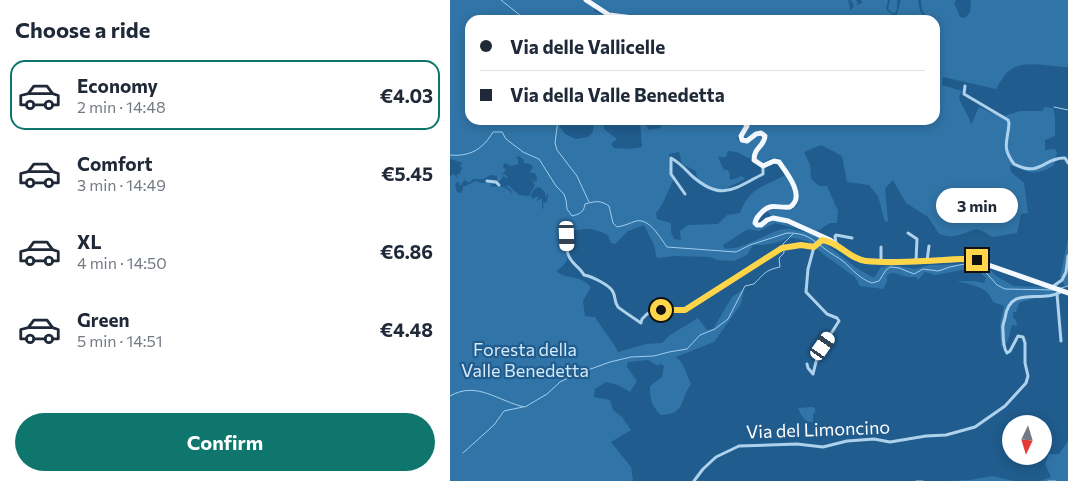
<!DOCTYPE html>
<html lang="en">
<head>
<meta charset="utf-8">
<style>
  :root { --surface:#fff; --page:#f2f2f3; --text:#1f2937; --muted:#747a83; --line:#e0e1e3; --accent:#0f766e }
  body { margin:0; font-family:Commissioner,sans-serif; background:var(--page); color:var(--text); height:100vh; display:flex; flex-direction:column; font-size:19px; white-space:nowrap }
  * { box-sizing:border-box; margin:0 }
  p { font-size:16px; color:var(--muted) }
  .icon { flex:none; width:28px; height:28px; fill:none; stroke:currentColor; stroke-width:2; stroke-linecap:round; stroke-linejoin:round }
  .map { position:relative; flex:1; overflow:hidden }
  .side { display:flex; flex-direction:column; background:var(--surface); width:450px }
  .side>* { flex:none }
  .hud { position:absolute; left:15px; top:15px; width:475px; height:110px; border-radius:15px; box-shadow:0 2px 12px #0003; display:grid; align-content:center; height:110px; padding:0 15px; background:var(--surface) }
  .needle { width:32px; rotate:184deg }
  .buttons { position:absolute; left:552px; top:415px; display:grid; gap:10px }
  .buttons a { display:grid; place-items:center; width:50px; height:50px; border-radius:50%; background:var(--surface); box-shadow:0 2px 12px #0003; font-size:25px }
  .end { position:absolute; width:22px; height:22px; margin:-11px; border:6px solid #ffd54a; background:#111; box-shadow:0 0 0 2px #111 }
  .from { border-radius:50% }
  .bubble { position:absolute; height:35px; border-radius:18px; background:var(--surface); box-shadow:0 2px 12px #0003; font-size:16px; font-weight:700; line-height:35px; text-align:center }
  .car { position:absolute; width:15px; height:30px; margin:-15px -8px; border-radius:6px; box-shadow:0 0 4px 1px #0007; background:linear-gradient(#fff 24%,#345 0 40%,#fff 0 76%,#345 0 86%,#fff 0) }
  .hud b { display:flex; align-items:center; gap:18px; height:48px; font-size:19px }
  .hud b+b { border-top:1px solid var(--line) }
  .hud i { width:12px; height:12px; background:var(--text) }
  ul { padding:0; list-style:none }
  li { display:flex; align-items:center; gap:15px; height:70px; margin:0 10px 8px; padding:0 5px; border:2px solid transparent; border-radius:15px }
  li div { flex:1 }
  li b { display:block; font-size:19px }
  li em { font-style:normal; font-weight:700 }
  li.on { border-color:var(--accent) }
  li>.icon { width:45px; height:45px; stroke-width:1.5 }
  h2 { padding:0 15px; font-size:22px; line-height:60px }
  .primary-button { display:flex; gap:10px; margin-top:auto; padding:10px 15px }
  .primary-button a { flex:1; height:58px; border-radius:30px; background:var(--accent); color:#fff; font-size:20px; font-weight:700; line-height:58px; text-align:center }
  main { display:flex; flex:1; min-height:0 }
  .map>svg:first-child { display:block }
  .green { fill:#3175a8; fill-rule:evenodd }
  .lines { fill:none; stroke-linecap:round; stroke-linejoin:round }
  .stream { stroke:#a2ceed; stroke-width:1 }
  .minor { stroke:#aed1ec; stroke-width:3 }
  .major { stroke:#f4f9ff; stroke-width:5 }
  .minor-bridge { stroke:#aed1ec; stroke-width:3 }
  .route { stroke:#ffd54a; stroke-width:6 }
  .labels { text-anchor:middle; stroke-width:4.5; stroke-linejoin:round; paint-order:stroke }
  .park-label { font-size:18px; fill:#d4e9f9; stroke:#205c8d }
  .street-label { font-size:18px; fill:#fff; stroke:#205c8d }
</style>
</head>
<body>
<main>
<section class="side">
<h2>Choose a ride</h2>
<ul>
<li class="on"><svg class="icon" aria-label="car" viewBox="0 0 24 24"><path d="M5 17H2v-5l4-1 3-4h7l3 4 3 1v5h-3M9 17h6M6 11h13"/><circle cx="7" cy="17" r="2"/><circle cx="17" cy="17" r="2"/></svg><div><b>Economy</b><p>2 min · 14:48</p></div><em>€4.03</em></li>
<li><svg class="icon" aria-label="car" viewBox="0 0 24 24"><path d="M5 17H2v-5l4-1 3-4h7l3 4 3 1v5h-3M9 17h6M6 11h13"/><circle cx="7" cy="17" r="2"/><circle cx="17" cy="17" r="2"/></svg><div><b>Comfort</b><p>3 min · 14:49</p></div><em>€5.45</em></li>
<li><svg class="icon" aria-label="car" viewBox="0 0 24 24"><path d="M5 17H2v-5l4-1 3-4h7l3 4 3 1v5h-3M9 17h6M6 11h13"/><circle cx="7" cy="17" r="2"/><circle cx="17" cy="17" r="2"/></svg><div><b>XL</b><p>4 min · 14:50</p></div><em>€6.86</em></li>
<li><svg class="icon" aria-label="car" viewBox="0 0 24 24"><path d="M5 17H2v-5l4-1 3-4h7l3 4 3 1v5h-3M9 17h6M6 11h13"/><circle cx="7" cy="17" r="2"/><circle cx="17" cy="17" r="2"/></svg><div><b>Green</b><p>5 min · 14:51</p></div><em>€4.48</em></li>
</ul>
<div class="primary-button"><a>Confirm</a></div>
</section>
<div class="map">
<svg width="618" height="481" viewBox="0 0 618 481">
  <rect width="100%" height="100%" fill="#205c8d"/>
  <g class="green">
    <path d="M0,0H133L144,7V11L166,20H172H150L138,16L123,20H20V120H112L110,127L115,134L126,139L138,137L143,132L144,120H153L154,129L167,139L161,144L164,148L179,149L192,147L190,120H196L195,124L199,130L210,128L213,122H215L218,126L224,120H290L294,125L293,129L287,138L289,141L295,143L305,135H310L312,139C309,147 304,148 303,157L298,158L287,152L278,151L276,157H268L274,170H278L280,175L279,178L282,180L292,176L295,179L269,192C259,187 246,184 246,171L232,164L229,152L219,154L221,173L224,179C219,188 212,208 206,213L207,219L221,223V232L224,239L231,240L230,231L238,225L268,224L277,215L290,213C300,186 313,188 335,175L345,193L342,204C334,207 325,204 317,206C309,208 302,218 303,225L310,228L319,221L325,220L356,231L325,223L309,231L298,229L273,245L274,248C291,252 316,232 334,229C347,228 361,234 373,238L374,243L408,269L424,278L431,267L444,265L465,269L479,265L527,264L538,268L546,276L564,286L595,287L607,293C593,295 581,299 569,303L566,312H563V318L566,320L567,326L562,325C560,332 559,344 551,347L550,324L554,306L543,302C538,286 521,285 507,281H524L534,283L536,278L532,274L529,267L485,275L475,272L468,280L466,277C462,277 457,277 453,276C446,274 445,271 437,275V282L433,289L410,286L405,277L377,257L357,241L339,237C328,244 316,245 303,245L297,255L284,261L267,260L260,257L225,256L207,258L204,245L194,225L178,231L165,244L161,243L158,235C137,225 135,230 114,232L117,260L113,266L106,271C118,281 128,273 141,287L133,301L135,316L145,317C152,329 162,339 168,352L196,344L212,343L220,335L248,318L257,330L263,329L282,297L294,289L291,304L264,342L226,357L232,363L241,384C229,401 236,414 211,415C201,406 200,398 200,386L212,377L214,366L210,363L208,366L198,360L178,362L177,367L187,381L180,392L168,385L156,382L145,389L144,397L160,400L163,410L172,417L181,430L161,442L181,467L183,481H0V176L3,174L8,178L7,174H10L11,169H13L10,165L13,163L0,159ZM68,156L73,159L74,163L80,164L83,167L80,172L86,174L87,180L85,182L81,179L85,185L79,196L69,195L58,185L56,186L61,190L63,195C57,186 50,185 40,187L42,184H46L45,182L31,183L26,181L13,187V189L11,193L7,192L5,185L8,181L10,186L15,180L19,183L23,179H34L40,175L47,176V182L50,181L53,176L58,179L56,175L52,174L56,170L53,167L54,163L61,166L68,164V159L66,158ZM89,187L95,192V197L98,194L97,202L93,203L94,209L92,208V198L87,201L88,197H85L84,199L80,196L85,188Z"/>
    <polygon points="138,0 398,0 400,8 399,11 404,7 403,3 400,0 406,0 408,3 406,5 408,5 412,3 411,0 438,0 436,9 444,16 442,20 205,20 160,13"/>
    <polygon points="440,0 447,0 447,10 444,14 438,9"/>
    <polygon points="451,0 468,0 470,11 477,20 445,20"/>
    <path d="M471,0H506L504,3L510,17L515,18L520,12L521,0H618V67C600,67 575,59 560,70C554,74 550,83 546,89L493,77L492,85L512,91L509,96C511,107 519,114 521,125L529,107L542,113L554,116L570,111H593L594,107L603,108L605,117V136L595,140V150L605,149L607,153L604,165C597,171 585,174 576,171C570,169 567,166 560,165L561,172L574,183L578,213L571,214L567,233L542,237C523,223 524,232 505,236C500,237 494,235 489,234L478,217L456,203L443,180L435,188L438,221L435,222L428,196L419,185L397,182L392,156L371,145L354,152L360,165L361,179L369,186H377L388,211L387,223H380L366,232L322,217L317,211V209C323,209 330,211 337,210C365,207 335,169 329,158H322L311,164L307,161L305,155L314,142L312,132L307,131L297,139L293,138L295,120H485V20H479L472,10Z"/>
    <polygon points="618,239 618,287 615,286 610,277"/>
    <path d="M362,407L365,408V413L363,414V422C354,423 351,415 348,408Z"/>
    <polygon points="618,441 618,481 590,481 601,477 595,464 599,454 609,454"/>
    <polygon points="542,476 564,481 497,481 520,480"/>
  </g>
  <g class="lines">
    <g class="stream">
      <polyline points="51,0 76,20"/>
      <polyline points="604,107 618,110"/>
      <polyline points="108,120 105,143 107,150 127,176 139,202"/>
      <path d="M0,155C20,157 33,149 43,132H52L56,139L73,152L89,159L106,186L114,194L116,200L117,209L122,216C130,214 134,212 135,204C146,201 150,200 159,206L163,223L167,227C174,226 180,223 186,221C200,218 210,238 217,247L286,252L300,245L337,233C357,233 360,238 375,249C381,254 388,257 394,262C403,270 410,279 422,283L429,281L436,270L440,267L449,268L464,274L473,269L488,271L500,267L519,263L532,268L547,285L555,289L605,290"/>
      <polyline points="611,288 618,286"/>
      <path d="M0,396C27,380 49,402 75,407L97,394L110,382L124,375L160,362L181,357L204,356L219,352L237,349L250,335L265,329L278,319L295,286L304,284C314,274 315,270 330,267L329,258L334,253L333,244L343,234"/>
      <polyline points="13,453 44,425 54,411 73,407"/>
      <polyline points="466,481 473,481"/>
      <polyline points="598,481 606,481"/>
    </g>
    <g class="minor">
      <path d="M515,86L514,94L558,120L559,123C558,142 551,146 564,164C591,178 594,157 615,158L618,163"/>
      <polyline points="37,181 46,182 49,185"/>
      <path d="M235,194L221,174V158C229,162 236,170 242,176C272,202 283,189 313,174V166"/>
      <polyline points="458,233 467,239 466,261"/>
      <path d="M117,236C117,241 116,249 118,254C120,263 130,267 134,275C141,276 160,285 163,292C166,298 164,302 168,307C170,309 188,321 191,323L192,319L197,314L208,310H235L332,248L346,245L364,247L367,244"/>
      <polyline points="386,244 385,236 386,235 402,238"/>
      <polyline points="431,261 431,247"/>
      <polyline points="477,261 479,246"/>
      <polyline points="602,287 612,280 616,272 618,256"/>
      <polyline points="607,294 611,341"/>
      <polyline points="357,364 358,368 363,374 368,354 389,321 387,318 377,314 356,292 358,269 364,247"/>
      <path d="M244,481L253,469L266,457L289,446L347,444L373,447L397,441L424,439L440,442L476,436L496,435L525,427L555,406L576,383L578,376L575,363V343L573,337L568,336L560,351L557,353C553,348 553,337 553,330C552,326 554,322 555,318C560,283 592,305 612,291"/>
    </g>
    <g class="major">
      <polyline points="136,0 159,15 199,20"/>
      <path d="M293,120L297,126L291,136L292,140L297,141L306,134L311,133L315,136C314,147 304,147 304,160L313,166L324,161L329,162C337,173 356,197 340,207C328,209 322,202 312,212C308,216 306,218 305,223L307,225H311L317,220L323,218L338,221L380,240L402,256L415,261L449,262L521,259L618,293"/>
    </g>
    <polyline class="minor-bridge" points="366,246 370,241"/>
  </g>
  <g class="lines">
    <path class="route" d="M211,310H235L332,248L351,245L364,247L372,240C389,242 399,259 416,261C442,264 468,261 493,260C504,259 516,258 527,260"/>
  </g>
  <g class="labels">
    <g class="park-label">
      <text x="75" y="356">Foresta della<tspan x="75" dy="21">Valle Benedetta</tspan></text>
    </g>
    <g class="street-label">
      <text transform="translate(368 430) rotate(-2)" y="6">Via del Limoncino</text>
    </g>
  </g>
</svg>
<div class="buttons">
<a><svg class="needle" viewBox="-14 -14 28 28"><path d="M0-13l5 13h-10z" fill="#e53935"/><path d="M0 13l5-13h-10z" fill="#747a83"/></svg></a>
</div>
<i class="end from" style="left:211px;top:310px"></i>
<i class="end" style="left:527px;top:260px"></i>
<div class="bubble" style="left:486px;top:188px;width:82px">3 min</div>
<i class="car" style="left:117px;top:236px;rotate:178deg"></i>
<i class="car" style="left:373px;top:346px;rotate:35deg"></i>
<div class="hud">
<b><i class="from"></i>Via delle Vallicelle</b>
<b><i></i>Via della Valle Benedetta</b>
</div>
</div>
</main>
</body>
</html>
